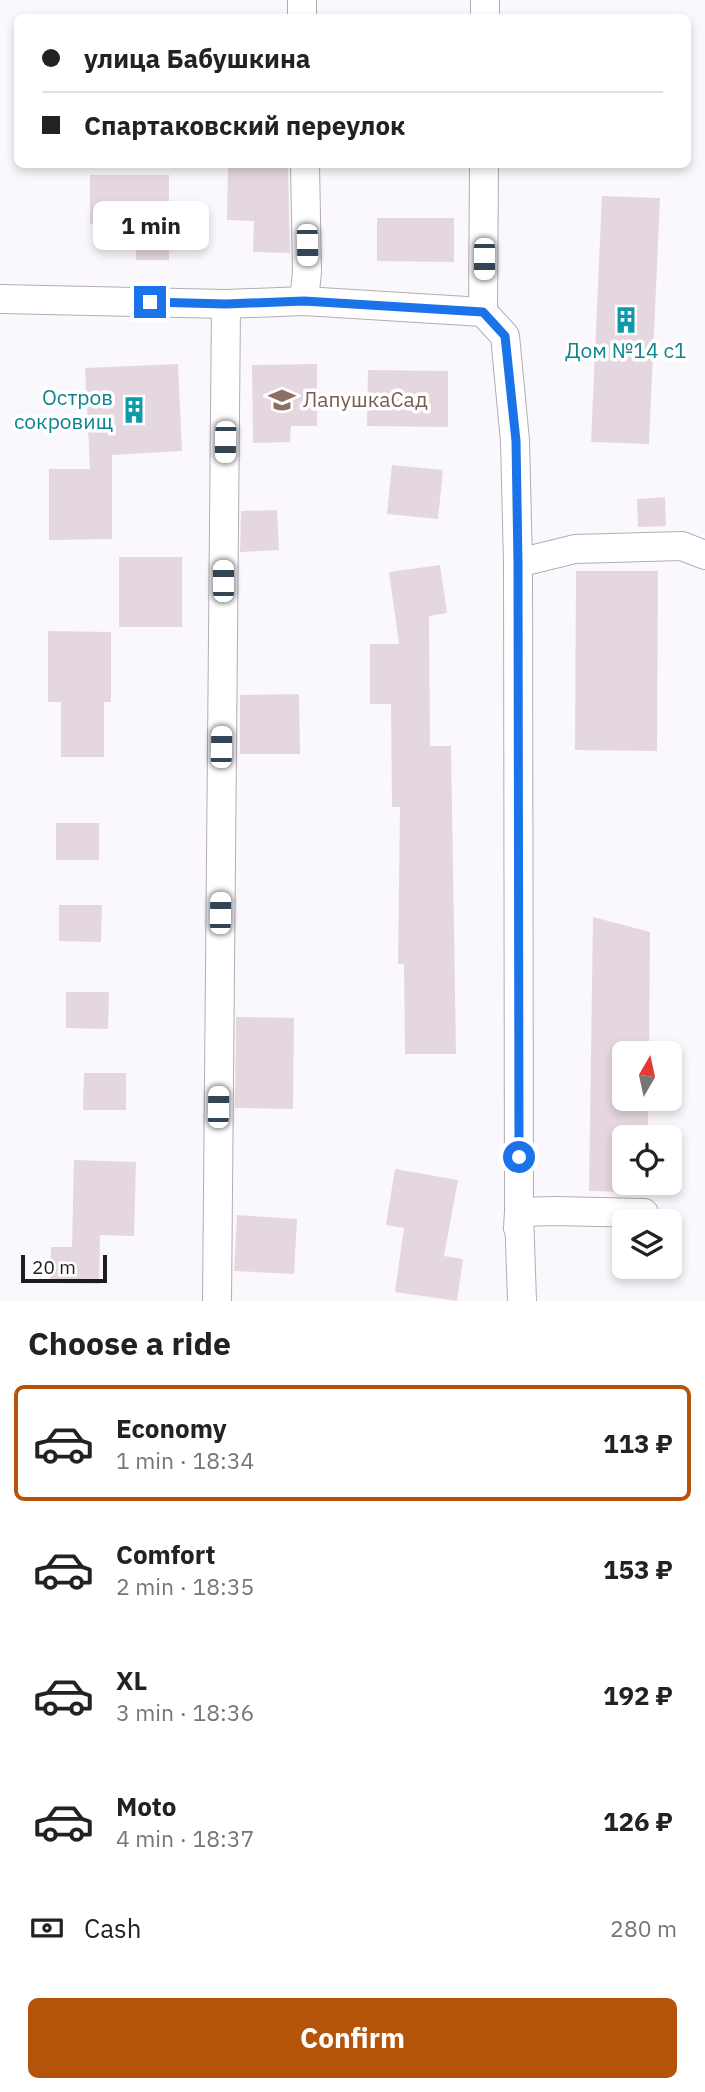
<!DOCTYPE html>
<html lang="en">
<head>
<meta charset="utf-8">
<style>
  :root { --surface:#fff; --page:#f2f2f2; --text:#222; --muted:#767676; --line:#e0e0e0; --accent:#b45309 }
  body { margin:0; font-family:"IBM Plex Sans",sans-serif; background:var(--page); color:var(--text); height:100vh; display:flex; flex-direction:column; font-size:26px; white-space:nowrap }
  * { box-sizing:border-box; margin:0 }
  p { font-size:23px; color:var(--muted) }
  .icon { flex:none; width:38px; height:38px; fill:none; stroke:currentColor; stroke-width:2; stroke-linecap:round; stroke-linejoin:round }
  .map { position:relative; height:1301px; overflow:hidden }
  .panel { display:flex; flex-direction:column; background:var(--surface); flex:1 }
  .panel>* { flex:none }
  .top-card { position:absolute; left:14px; top:14px; width:677px; height:154px; border-radius:10px; box-shadow:0 4px 10px #0003; display:grid; align-content:center; height:154px; padding:0 28px; background:var(--surface) }
  .needle { width:46px; rotate:9deg }
  .tools { position:absolute; left:612px; top:1041px; display:grid; gap:14px }
  .tools a { display:grid; place-items:center; width:70px; height:70px; border-radius:10px; background:var(--surface); box-shadow:0 4px 10px #0003; font-size:35px }
  .scale { position:absolute; left:21px; bottom:18px; width:86px; box-sizing:border-box; padding-left:7px; border:4px solid #1f1c21; border-top:0; font-size:19px; line-height:24px; white-space:nowrap; color:#1f1c21; -webkit-text-stroke:5px #fff; paint-order:stroke }
  .end { position:absolute; width:32px; height:32px; margin:-16px; border:9px solid #1a73e8; background:#fff; box-shadow:0 0 0 4px #fff }
  .from { border-radius:50% }
  .bubble { position:absolute; height:49px; border-radius:10px; background:var(--surface); box-shadow:0 4px 10px #0003; font-size:23px; font-weight:800; line-height:49px; text-align:center }
  .car { position:absolute; width:21px; height:42px; margin:-21px -10px; border-radius:9px; box-shadow:0 0 5px 2px #0007; background:linear-gradient(#fff 24%,#345 0 40%,#fff 0 76%,#345 0 86%,#fff 0) }
  .top-card b { display:flex; align-items:center; gap:24px; height:66px; font-size:26px }
  .top-card b+b { border-top:2px solid var(--line) }
  .top-card i { width:18px; height:18px; background:var(--text) }
  ul { padding:0; list-style:none }
  li { display:flex; align-items:center; gap:21px; height:116px; margin:0 14px 10px; padding:0 14px; border:4px solid transparent; border-radius:10px }
  li div { flex:1 }
  li b { display:block; font-size:26px }
  li em { font-style:normal; font-weight:800 }
  li.on { border-color:var(--accent) }
  li>.icon { width:63px; height:63px; stroke-width:1.5 }
  h2 { padding:0 28px; font-size:32px; line-height:84px }
  .pay { display:flex; align-items:center; gap:18px; height:77px; padding:0 28px; font-size:26px }
  .pay p { margin-inline-start:auto }
  .button { display:flex; gap:14px; margin-top:auto; padding:14px 28px }
  .button a { flex:1; height:80px; border-radius:10px; background:var(--accent); color:#fff; font-size:28px; font-weight:800; line-height:80px; text-align:center }
  .map>svg:first-child { display:block }
  .building { fill:#e5d7e0 }
  .lines { fill:none; stroke-linecap:round; stroke-linejoin:round }
  .minor-casing { stroke:#b2acb9; stroke-width:30 }
  .minor { stroke:#fff; stroke-width:28 }
  .route { stroke:#1a73e8; stroke-width:9 }
  .labels { text-anchor:middle; stroke-width:7; stroke-linejoin:round; paint-order:stroke }
  .culture-label { font-size:21px; fill:#0d838f; stroke:#fff }
  .education-label { font-size:21px; fill:#785e54; stroke:#fff; text-anchor:start }
</style>
</head>
<body>
<div class="map">
<svg width="705" height="1301" viewBox="0 0 705 1301">
  <rect width="100%" height="100%" fill="#fbf8fd"/>
  <g class="building">
    <polygon points="228,164 288,164 290,253 253,252 254,221 227,220"/>
    <polygon points="90,175 169,175 169,260 136,260 136,224 90,224"/>
    <polygon points="602,196 660,198 649,444 591,442"/>
    <polygon points="377,218 454,218 454,262 377,261"/>
    <polygon points="178,364 182,451 112,455 112,539 49,540 49,469 90,469 85,368"/>
    <polygon points="317,364 317,426 291,426 290,442 253,443 252,365"/>
    <polygon points="368,370 448,371 448,427 367,426"/>
    <polygon points="392,465 443,470 438,519 387,514"/>
    <polygon points="665,497 666,526 638,527 637,499"/>
    <polygon points="277,510 279,550 240,552 241,511"/>
    <rect x="119" y="557" width="63" height="70"/>
    <polygon points="440,565 447,613 429,616 430,746 451,746 456,1054 405,1054 404,964 398,964 400,807 392,807 391,704 370,704 370,644 399,644 389,572"/>
    <polygon points="576,571 658,571 657,751 575,750"/>
    <polygon points="48,631 111,632 111,702 104,702 104,757 61,757 61,702 48,702"/>
    <polygon points="299,694 300,754 240,754 240,695"/>
    <rect x="56" y="823" width="43" height="37"/>
    <polygon points="59,905 102,905 101,942 59,941"/>
    <polygon points="593,917 650,932 649,1054 625,1054 625,1099 648,1099 648,1138 625,1138 625,1192 589,1191"/>
    <polygon points="66,992 109,992 108,1029 66,1028"/>
    <polygon points="236,1017 294,1018 293,1109 235,1108"/>
    <polygon points="84,1073 126,1073 126,1110 83,1110"/>
    <polygon points="74,1160 136,1162 134,1236 100,1235 99,1284 50,1283 51,1247 72,1247"/>
    <polygon points="395,1169 458,1180 444,1256 463,1259 457,1301 395,1292 404,1228 386,1225"/>
    <polygon points="237,1215 297,1219 294,1274 234,1271"/>
  </g>
  <g class="lines">
    <defs>
      <g id="minor">
        <polyline points="302,0 302,18"/>
        <polyline points="485,18 485,0"/>
        <polyline points="484,164 483,312 505,336 515,441 518,563 519,1212 522,1301"/>
        <polyline points="0,299 226,304 304,301 483,312"/>
        <polyline points="304,301 307,272 305,164"/>
        <polyline points="518,563 575,549 682,546 705,555"/>
        <polyline points="518,1228 519,1212 555,1211 644,1213"/>
        <polyline points="217,1301 226,304"/>
      </g>
    </defs>
    <use href="#minor" class="minor-casing"/>
    <use href="#minor" class="minor"/>
  </g>
  <g class="lines">
    <polyline class="route" points="150,302 226,304 304,301 483,312 505,336 516,441 518,563 519,1157"/>
  </g>
  <defs>
    <symbol id="building-bare" viewBox="-9 -9 18 18"><path d="M-4-6H4V6H1V3H-1V6H-4ZM-2.5-4.3h1.7v1.8h-1.7ZM.8-4.3h1.7v1.8H.8ZM-2.5-1h1.7V.8h-1.7ZM.8-1h1.7V.8H.8Z" fill="#0f9aa8" stroke="#fff" stroke-width="2.5" paint-order="stroke"/></symbol>
    <symbol id="school-bare" viewBox="-9 -9 18 18"><path d="M0-5L7-2L0 1L-7-2ZM-4 1L0 2.5L4 1V4Q0 6-4 4Z" fill="#8d6e63" stroke="#fff" stroke-width="2.5" paint-order="stroke"/></symbol>
  </defs>
  <g fill-rule="evenodd">
    <use href="#building-bare" x="607" y="301" width="38" height="38"/>
    <use href="#school-bare" x="263" y="381" width="38" height="38"/>
    <use href="#building-bare" x="115" y="391" width="38" height="38"/>
  </g>
  <g class="labels">
    <g class="culture-label">
      <text x="626" y="358">Дом №14 с1</text>
      <text x="113" y="405" text-anchor="end">Остров<tspan x="113" dy="24">сокровищ</tspan></text>
    </g>
    <g class="education-label">
      <text x="303" y="407">ЛапушкаСад</text>
    </g>
  </g>
</svg>
<div class="tools">
<a><svg class="needle" viewBox="-14 -14 28 28"><path d="M0-13l5 13h-10z" fill="#e53935"/><path d="M0 13l5-13h-10z" fill="#767676"/></svg></a>
<a><svg class="icon" aria-label="locate" viewBox="0 0 24 24"><circle cx="12" cy="12" r="6"/><path d="M12 2v4M12 18v4M2 12h4M18 12h4"/></svg></a>
<a><svg class="icon" aria-label="layers" viewBox="0 0 24 24"><path d="M12 4l9 5-9 5-9-5zM3 14l9 5 9-5"/></svg></a>
</div>
<div class="scale">20 m</div>
<i class="end from" style="left:519px;top:1157px"></i>
<i class="end" style="left:150px;top:302px"></i>
<div class="bubble" style="left:93px;top:201px;width:116px">1 min</div>
<i class="car" style="left:307px;top:245px;rotate:179deg"></i>
<i class="car" style="left:484px;top:259px;rotate:180deg"></i>
<i class="car" style="left:225px;top:442px;rotate:181deg"></i>
<i class="car" style="left:223px;top:581px;rotate:0deg"></i>
<i class="car" style="left:221px;top:747px;rotate:1deg"></i>
<i class="car" style="left:220px;top:913px;rotate:1deg"></i>
<i class="car" style="left:218px;top:1107px;rotate:1deg"></i>
<div class="top-card">
<b><i class="from"></i>улица Бабушкина</b>
<b><i></i>Спартаковский переулок</b>
</div>
</div>
<section class="panel">
<h2>Choose a ride</h2>
<ul>
<li class="on"><svg class="icon" aria-label="car" viewBox="0 0 24 24"><path d="M5 17H2v-5l4-1 3-4h7l3 4 3 1v5h-3M9 17h6M6 11h13"/><circle cx="7" cy="17" r="2"/><circle cx="17" cy="17" r="2"/></svg><div><b>Economy</b><p>1 min · 18:34</p></div><em>113 ₽</em></li>
<li><svg class="icon" aria-label="car" viewBox="0 0 24 24"><path d="M5 17H2v-5l4-1 3-4h7l3 4 3 1v5h-3M9 17h6M6 11h13"/><circle cx="7" cy="17" r="2"/><circle cx="17" cy="17" r="2"/></svg><div><b>Comfort</b><p>2 min · 18:35</p></div><em>153 ₽</em></li>
<li><svg class="icon" aria-label="car" viewBox="0 0 24 24"><path d="M5 17H2v-5l4-1 3-4h7l3 4 3 1v5h-3M9 17h6M6 11h13"/><circle cx="7" cy="17" r="2"/><circle cx="17" cy="17" r="2"/></svg><div><b>XL</b><p>3 min · 18:36</p></div><em>192 ₽</em></li>
<li><svg class="icon" aria-label="car" viewBox="0 0 24 24"><path d="M5 17H2v-5l4-1 3-4h7l3 4 3 1v5h-3M9 17h6M6 11h13"/><circle cx="7" cy="17" r="2"/><circle cx="17" cy="17" r="2"/></svg><div><b>Moto</b><p>4 min · 18:37</p></div><em>126 ₽</em></li>
</ul>
<div class="pay"><svg class="icon" aria-label="cash" viewBox="0 0 24 24"><path d="M3 7h18v10H3z"/><circle cx="12" cy="12" r="2"/></svg>Cash<p>280 m</p></div>
<div class="button"><a>Confirm</a></div>
</section>
</body>
</html>
